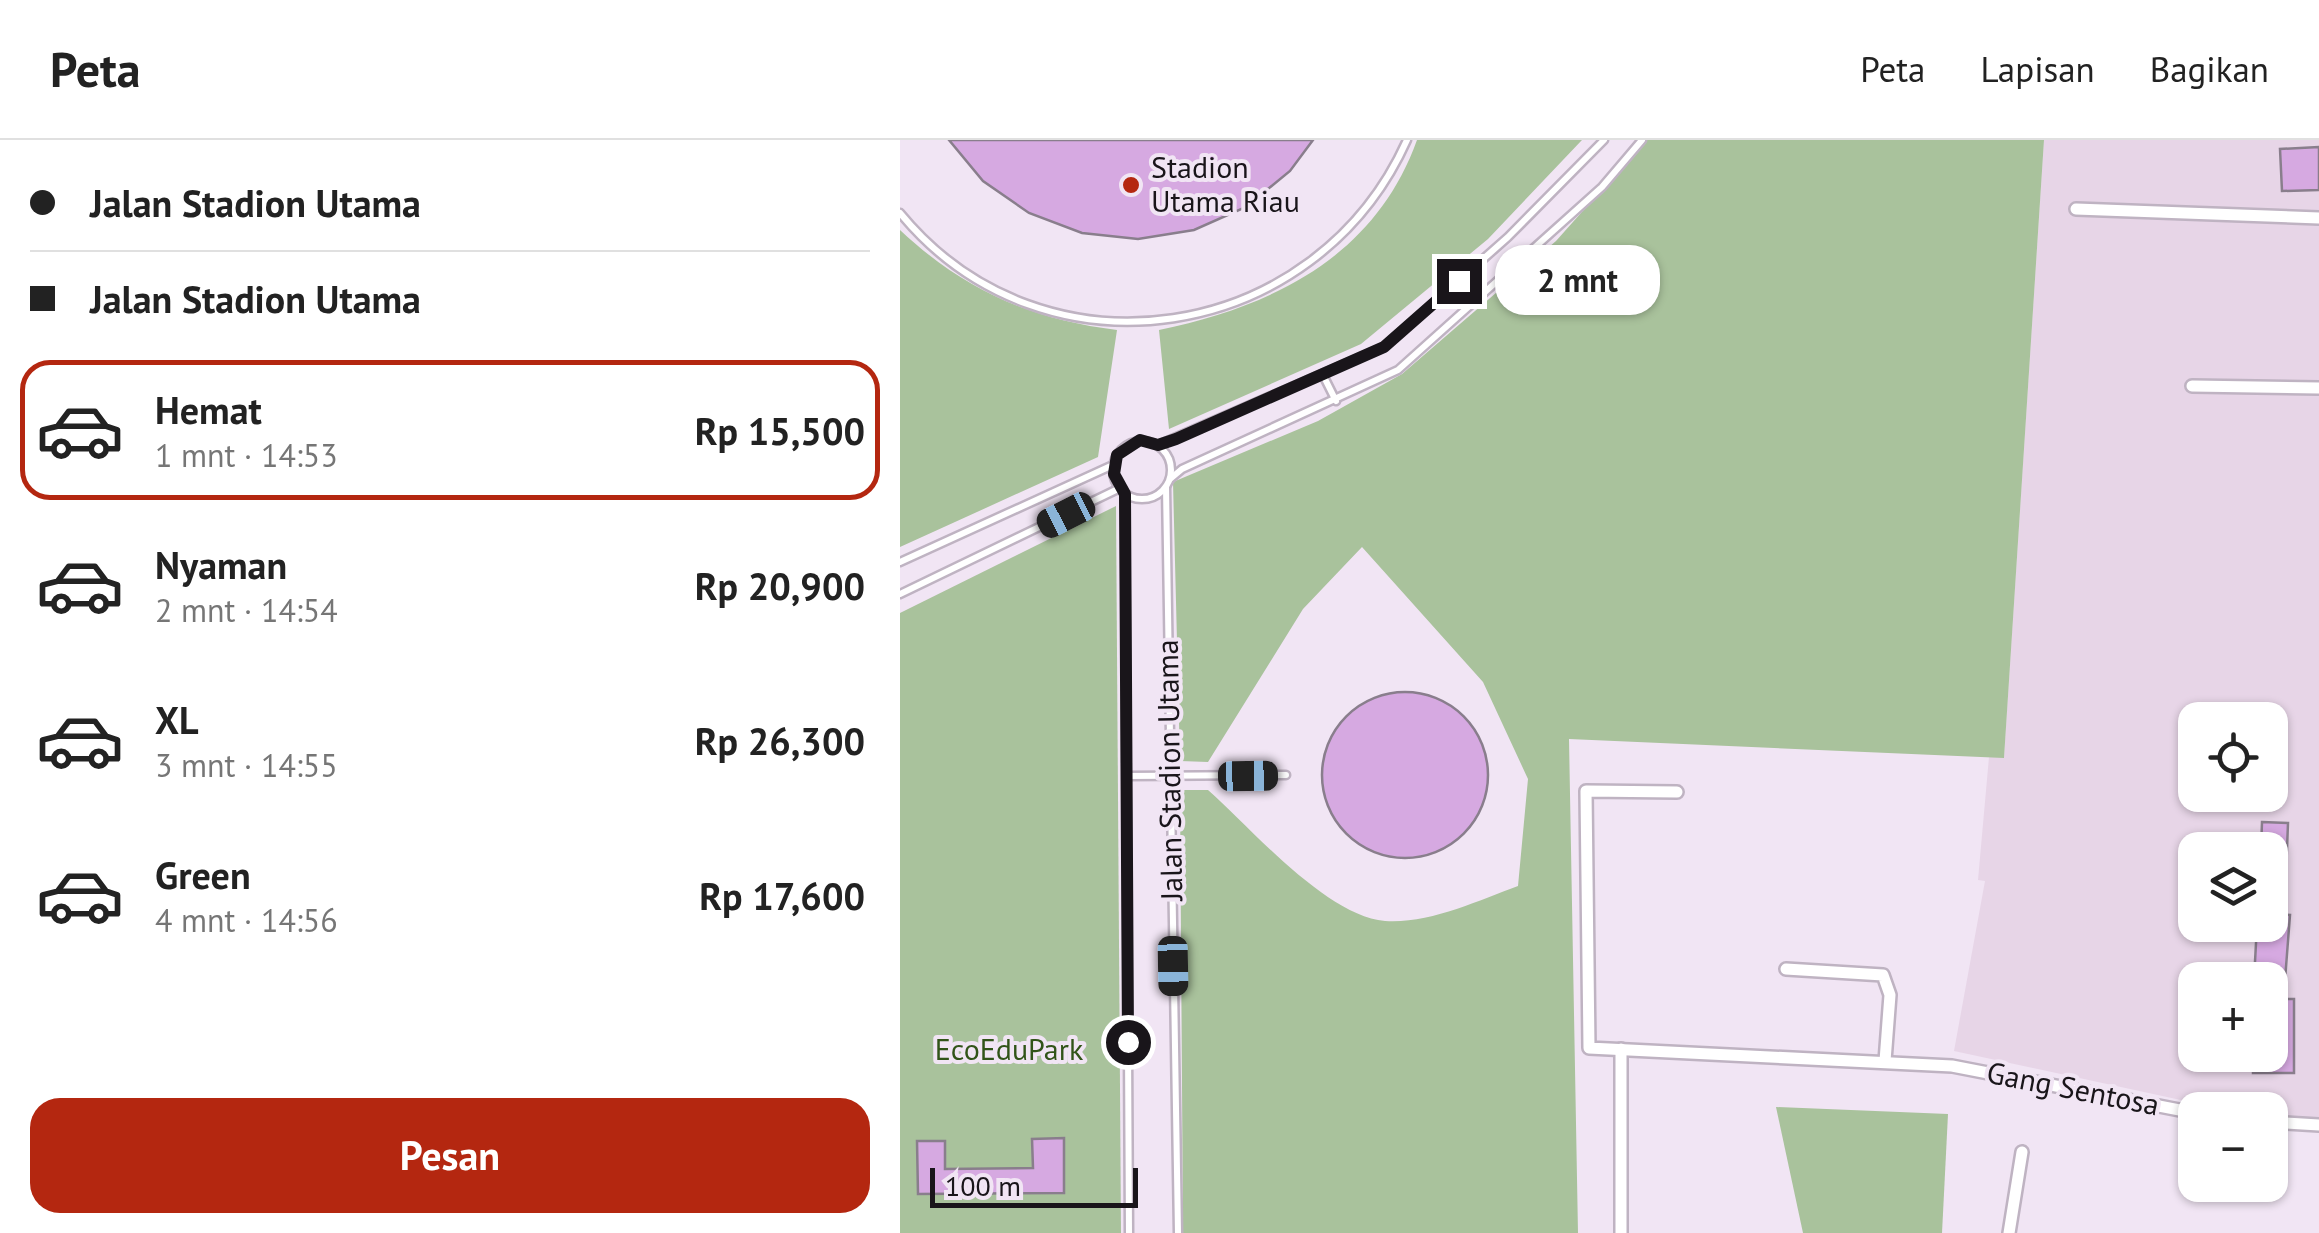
<!DOCTYPE html>
<html lang="id">
<head>
<meta charset="utf-8">
<style>
  :root { --surface:#fff; --page:#f2f2f2; --text:#222; --muted:#767676; --line:#e0e0e0; --accent:#b42710 }
  body { margin:0; font-family:"PT Sans",sans-serif; background:var(--page); color:var(--text); height:100vh; display:flex; flex-direction:column; font-size:38px; white-space:nowrap }
  * { box-sizing:border-box; margin:0 }
  p { font-size:32px; color:var(--muted) }
  .icon { flex:none; width:55px; height:55px; fill:none; stroke:currentColor; stroke-width:2; stroke-linecap:round; stroke-linejoin:round }
  .map { position:relative; flex:1; overflow:hidden }
  .drawer { display:flex; flex-direction:column; background:var(--surface); width:900px }
  .drawer>* { flex:none }
  .hud { display:grid; align-content:center; height:220px; padding:0 30px; background:var(--surface) }
  .controls { position:absolute; left:1278px; top:562px; display:grid; gap:20px }
  .controls a { display:grid; place-items:center; width:110px; height:110px; border-radius:20px; background:var(--surface); box-shadow:0 2px 8px #0004; font-size:50px }
  .scale { position:absolute; left:30px; bottom:25px; width:208px; box-sizing:border-box; padding-left:10px; border:5px solid #19151a; border-top:0; font-size:28px; line-height:35px; white-space:nowrap; color:#19151a; -webkit-text-stroke:8px #f1e5f4; paint-order:stroke }
  .end { position:absolute; width:45px; height:45px; margin:-22px; border:12px solid #19151a; background:#fff; box-shadow:0 0 0 5px #fff }
  .from { border-radius:50% }
  .bubble { position:absolute; height:70px; border-radius:30px; background:var(--surface); box-shadow:0 2px 8px #0004; font-size:32px; font-weight:700; line-height:70px; text-align:center }
  .car { position:absolute; width:30px; height:60px; margin:-30px -15px; border-radius:12px; box-shadow:0 0 8px 2px #0007; background:linear-gradient(#222 24%,#8ab4d8 0 40%,#222 0 76%,#8ab4d8 0 86%,#222 0) }
  .hud b { display:flex; align-items:center; gap:35px; height:95px; font-size:38px }
  .hud b+b { border-top:2px solid var(--line) }
  .hud i { width:25px; height:25px; background:var(--text) }
  ul { padding:0; list-style:none }
  li { display:flex; align-items:center; gap:30px; height:140px; margin:0 20px 15px; padding:0 10px; border:5px solid transparent; border-radius:30px }
  li div { flex:1 }
  li b { display:block; font-size:38px }
  li em { font-style:normal; font-weight:700 }
  li.active { border-color:var(--accent) }
  li>.icon { width:90px; height:90px; stroke-width:1.5 }
  .action { display:flex; gap:20px; margin-top:auto; padding:20px 30px }
  .action a { flex:1; height:115px; border-radius:30px; background:var(--accent); color:#fff; font-size:40px; font-weight:700; line-height:115px; text-align:center }
  header { display:flex; align-items:center; gap:60px; box-sizing:border-box; height:140px; padding:0 50px; background:var(--surface); border-bottom:2px solid var(--line) }
  header strong { font-size:48px }
  nav { display:flex; gap:55px; margin-inline-start:auto; font-size:35px }
  main { display:flex; flex:1; min-height:0 }
  .map>svg:first-child { display:block }
  .commercial { fill:#e7d5e7; fill-rule:evenodd }
  .green { fill:#a9c29c }
  .building { fill:#d6a9e1; stroke:#897e8c; stroke-width:2.5 }
  .lines { fill:none; stroke-linecap:round; stroke-linejoin:round }
  .lane-casing { stroke:#bfb3c2; stroke-width:11 }
  .street-casing { stroke:#bfb3c2; stroke-width:16 }
  .lane { stroke:#fff; stroke-width:6 }
  .street { stroke:#fff; stroke-width:11 }
  .route { stroke:#19151a; stroke-width:12 }
  .poi-dot { fill:#b42710; stroke:#f1e5f4; stroke-width:4 }
  .labels { text-anchor:middle; stroke-width:8; stroke-linejoin:round; paint-order:stroke }
  .poi-label { font-size:30px; fill:#19151a; stroke:#f1e5f4; text-anchor:start }
  .street-label { font-size:30px; fill:#19151a; stroke:#f1e5f4 }
  .park-label { font-size:30px; fill:#315418; stroke:#f1e5f4 }
</style>
</head>
<body>
<header>
<strong>Peta</strong>
<nav><a>Peta</a><a>Lapisan</a><a>Bagikan</a></nav>
</header>
<main>
<section class="drawer">
<div class="hud">
<b><i class="from"></i>Jalan Stadion Utama</b>
<b><i></i>Jalan Stadion Utama</b>
</div>
<ul>
<li class="active"><svg class="icon" aria-label="car" viewBox="0 0 24 24"><path d="M5 17H2v-5l4-1 3-4h7l3 4 3 1v5h-3M9 17h6M6 11h13"/><circle cx="7" cy="17" r="2"/><circle cx="17" cy="17" r="2"/></svg><div><b>Hemat</b><p>1 mnt · 14:53</p></div><em>Rp 15,500</em></li>
<li><svg class="icon" aria-label="car" viewBox="0 0 24 24"><path d="M5 17H2v-5l4-1 3-4h7l3 4 3 1v5h-3M9 17h6M6 11h13"/><circle cx="7" cy="17" r="2"/><circle cx="17" cy="17" r="2"/></svg><div><b>Nyaman</b><p>2 mnt · 14:54</p></div><em>Rp 20,900</em></li>
<li><svg class="icon" aria-label="car" viewBox="0 0 24 24"><path d="M5 17H2v-5l4-1 3-4h7l3 4 3 1v5h-3M9 17h6M6 11h13"/><circle cx="7" cy="17" r="2"/><circle cx="17" cy="17" r="2"/></svg><div><b>XL</b><p>3 mnt · 14:55</p></div><em>Rp 26,300</em></li>
<li><svg class="icon" aria-label="car" viewBox="0 0 24 24"><path d="M5 17H2v-5l4-1 3-4h7l3 4 3 1v5h-3M9 17h6M6 11h13"/><circle cx="7" cy="17" r="2"/><circle cx="17" cy="17" r="2"/></svg><div><b>Green</b><p>4 mnt · 14:56</p></div><em>Rp 17,600</em></li>
</ul>
<div class="action"><a>Pesan</a></div>
</section>
<div class="map">
<svg width="1419" height="1093" viewBox="0 0 1419 1093">
  <rect width="100%" height="100%" fill="#f1e5f4"/>
  <path class="commercial" d="M1144,0H1419V979L1370,974V970H1327L1054,911L1085,741L1078,740L1089,617H1104ZM1295,580H1370V655H1295ZM1295,710H1370V785H1295ZM1295,840H1370V915H1295Z"/>
  <g class="green">
    <path d="M517,0H682L588,99L461,204L269,289L259,190C373,166 475,117 517,0Z"/>
    <path d="M746,0H1144L1104,618L669,599L678,1093H283L280,650H308C351,688 426,776 485,781C529,784 577,761 618,746L628,639L583,542L462,407L403,469L308,622L280,621L273,342L418,281L502,234L656,101Z"/>
    <path d="M0,90C64,150 130,179 217,190L198,317L0,407Z"/>
    <polygon points="216,366 221,1093 0,1093 0,473"/>
    <polygon points="876,967 1048,974 1042,1093 903,1093"/>
  </g>
  <g class="building">
    <polygon points="49,0 413,0 390,31 346,67 294,90 238,99 182,93 129,73 83,41"/>
    <polygon points="1419,7 1419,50 1382,51 1380,9"/>
    <circle cx="505" cy="635" r="83"/>
    <polygon points="1362,682 1388,683 1385,762 1370,761 1370,710 1361,710"/>
    <polygon points="1370,774 1390,775 1384,853 1370,852 1370,840 1354,840 1357,785 1370,785"/>
    <polygon points="1370,859 1394,859 1394,933 1353,933 1353,915 1370,915"/>
    <polygon points="164,998 164,1053 18,1054 17,1001 45,1001 45,1029 133,1028 132,999"/>
  </g>
  <g class="lines">
    <defs>
      <g id="lane">
        <path d="M0,73C144,248 416,203 507,0"/>
        <polyline points="424,237 436,261"/>
        <circle cx="242" cy="330" r="29"/>
        <polyline points="258,305 484,207 608,97 704,0"/>
        <polyline points="270,339 282,329 498,230 702,47 742,0"/>
        <polyline points="266,347 278,1093"/>
        <polyline points="225,354 229,1093"/>
        <polyline points="0,422 213,325"/>
        <polyline points="0,454 220,348"/>
        <polyline points="227,636 386,635"/>
      </g>
      <g id="street">
        <polyline points="1176,69 1419,78"/>
        <polyline points="1292,246 1419,248"/>
        <polyline points="777,652 686,651 689,908 1052,926 1295,973"/>
        <polyline points="886,829 983,835 990,855 985,921"/>
        <polyline points="721,909 721,1093"/>
        <polyline points="1370,982 1419,985"/>
        <polyline points="1109,1093 1122,1012"/>
      </g>
    </defs>
    <use href="#lane" class="lane-casing"/>
    <use href="#street" class="street-casing"/>
    <use href="#lane" class="lane"/>
    <use href="#street" class="street"/>
  </g>
  <g class="lines">
    <polyline class="route" points="228,902 225,354 214,334 217,315 240,300 258,305 276,299 484,207 559,141"/>
  </g>
  <circle class="poi-dot" cx="231" cy="45" r="10"/>
  <g class="labels">
    <g class="poi-label">
      <text x="251" y="38">Stadion<tspan x="251" dy="34">Utama Riau</tspan></text>
    </g>
    <g class="street-label">
      <text transform="translate(270 630) rotate(-91)" y="10">Jalan Stadion Utama</text>
      <text transform="translate(1173 949) rotate(11)" y="10">Gang Sentosa</text>
    </g>
    <g class="park-label">
      <text x="109" y="920">EcoEduPark</text>
    </g>
  </g>
</svg>
<div class="controls">
<a><svg class="icon" aria-label="locate" viewBox="0 0 24 24"><circle cx="12" cy="12" r="6"/><path d="M12 2v4M12 18v4M2 12h4M18 12h4"/></svg></a>
<a><svg class="icon" aria-label="layers" viewBox="0 0 24 24"><path d="M12 4l9 5-9 5-9-5zM3 14l9 5 9-5"/></svg></a>
<a>+</a>
<a>−</a>
</div>
<div class="scale">100 m</div>
<i class="end from" style="left:228px;top:902px"></i>
<i class="end" style="left:559px;top:141px"></i>
<div class="bubble" style="left:595px;top:105px;width:165px">2 mnt</div>
<i class="car" style="left:166px;top:375px;rotate:243deg"></i>
<i class="car" style="left:348px;top:636px;rotate:89deg"></i>
<i class="car" style="left:273px;top:826px;rotate:179deg"></i>
</div>
</main>
</body>
</html>
